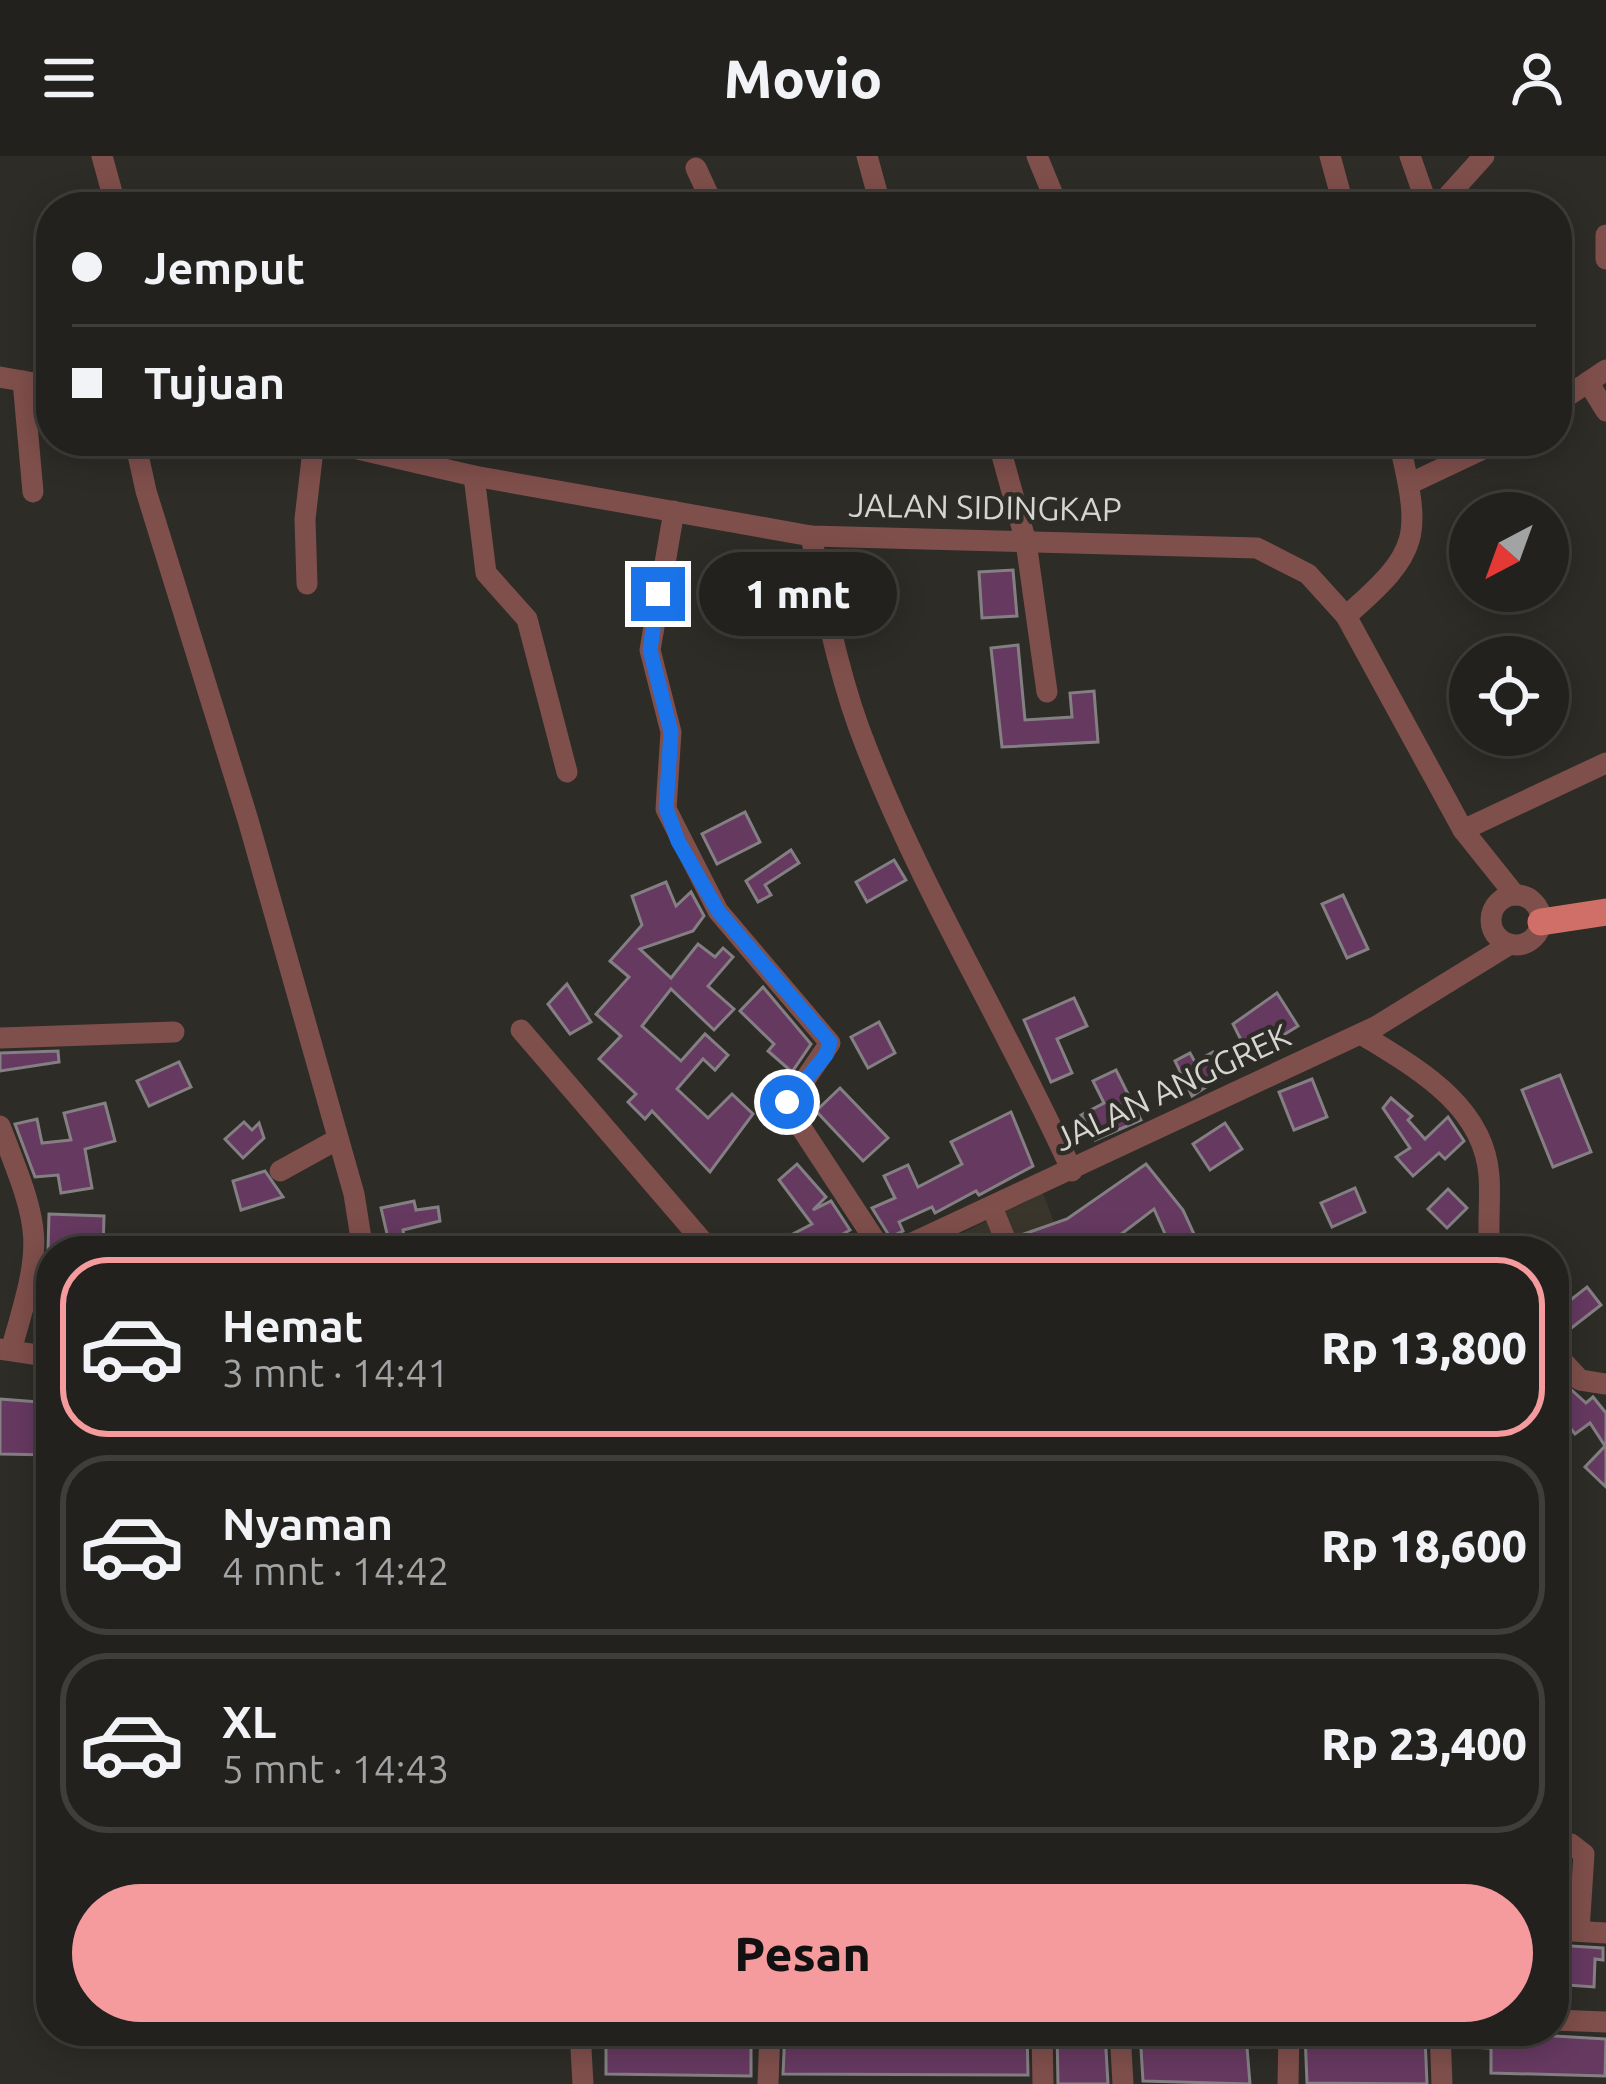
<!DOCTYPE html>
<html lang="id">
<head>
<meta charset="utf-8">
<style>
  :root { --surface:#22211d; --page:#2a2926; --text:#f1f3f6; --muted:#a2a3a4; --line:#3f3e3b; --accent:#f59b9e }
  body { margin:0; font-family:Ubuntu,sans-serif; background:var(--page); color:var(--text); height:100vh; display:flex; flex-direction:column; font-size:45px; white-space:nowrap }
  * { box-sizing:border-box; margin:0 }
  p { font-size:39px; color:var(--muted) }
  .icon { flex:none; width:66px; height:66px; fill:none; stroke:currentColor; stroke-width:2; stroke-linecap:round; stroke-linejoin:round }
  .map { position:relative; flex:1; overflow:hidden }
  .details { position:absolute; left:36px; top:1080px; width:1533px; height:810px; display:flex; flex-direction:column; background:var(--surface); border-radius:48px; box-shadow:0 6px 30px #0003,0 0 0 3px var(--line) }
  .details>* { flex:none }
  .hud { position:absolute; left:36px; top:36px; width:1536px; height:264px; border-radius:48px; box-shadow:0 6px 30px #0003,0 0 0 3px var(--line); display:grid; align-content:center; height:264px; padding:0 36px; background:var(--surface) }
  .needle { width:78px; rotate:221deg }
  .fabs { position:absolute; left:1449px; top:336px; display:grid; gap:24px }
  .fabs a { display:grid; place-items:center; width:120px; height:120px; border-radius:50%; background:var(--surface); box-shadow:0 6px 30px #0003,0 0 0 3px var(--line); font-size:60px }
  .end { position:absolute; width:54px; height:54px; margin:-27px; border:15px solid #1a73e8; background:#fff; box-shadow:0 0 0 6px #fff }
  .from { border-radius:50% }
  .bubble { position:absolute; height:84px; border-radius:42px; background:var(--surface); box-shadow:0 6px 30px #0003,0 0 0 3px var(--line); font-size:39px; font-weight:800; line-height:84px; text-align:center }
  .hud b { display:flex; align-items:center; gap:42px; height:114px; font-size:45px }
  .hud b+b { border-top:3px solid var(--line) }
  .hud i { width:30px; height:30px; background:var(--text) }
  ul { padding:21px 0 0; list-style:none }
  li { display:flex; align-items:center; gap:36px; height:180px; margin:0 24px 18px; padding:0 12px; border:6px solid var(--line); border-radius:48px }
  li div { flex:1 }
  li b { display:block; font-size:45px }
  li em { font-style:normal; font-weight:800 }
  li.current { border-color:var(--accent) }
  li>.icon { width:108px; height:108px; stroke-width:1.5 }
  .button { display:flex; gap:24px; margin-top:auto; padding:24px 36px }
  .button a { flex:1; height:138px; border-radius:72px; background:var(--accent); color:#111; font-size:48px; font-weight:800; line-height:138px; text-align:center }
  header { display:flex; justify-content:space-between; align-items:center; height:156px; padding:0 36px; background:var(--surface); font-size:54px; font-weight:800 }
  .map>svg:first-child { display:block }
  .built { fill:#3a362c }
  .building { fill:#663961; stroke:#847f83; stroke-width:3 }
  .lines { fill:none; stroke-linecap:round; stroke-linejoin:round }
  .minor { stroke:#7f4f4b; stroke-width:21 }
  .major { stroke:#d06f67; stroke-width:27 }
  .route { stroke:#1a73e8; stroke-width:15 }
  .labels { text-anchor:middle; stroke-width:9; stroke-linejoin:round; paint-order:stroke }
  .street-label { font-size:33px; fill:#d6d5d2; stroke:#2d2c27 }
</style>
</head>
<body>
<header><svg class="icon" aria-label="menu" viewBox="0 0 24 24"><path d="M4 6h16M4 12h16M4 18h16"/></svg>Movio<svg class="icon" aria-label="person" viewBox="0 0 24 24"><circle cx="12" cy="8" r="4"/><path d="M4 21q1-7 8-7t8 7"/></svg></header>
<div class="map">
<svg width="1606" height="1928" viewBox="0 0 1606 1928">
  <rect width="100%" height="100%" fill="#2d2c27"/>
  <polygon class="built" points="1043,1037 1065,1095 926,1095"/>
  <g class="building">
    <polygon points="1013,414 1017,460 982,462 979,416"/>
    <polygon points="1018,489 1025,564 1072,561 1070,537 1094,535 1098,586 1002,591 991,492"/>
    <polygon points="745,656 760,686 717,708 702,678"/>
    <polygon points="791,694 799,707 765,729 771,739 758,746 746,725"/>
    <polygon points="894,704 906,724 867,746 856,726"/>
    <polygon points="666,726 676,750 691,736 704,760 693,775 640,793 671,822 698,788 715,801 723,792 733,801 708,830 734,853 714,874 671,833 642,870 681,905 705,878 728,899 715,914 703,903 677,933 708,962 732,938 753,958 710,1016 652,955 645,963 628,946 636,938 599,903 621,880 596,858 629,821 610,805 642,769 632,740"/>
    <polygon points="1343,739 1368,793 1347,802 1322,748"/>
    <polygon points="567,828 591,866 570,878 548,848"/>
    <polygon points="763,831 811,888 792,916 768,895 774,888 740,855"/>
    <polygon points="1277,837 1298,870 1264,891 1268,898 1252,906 1233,868"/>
    <polygon points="1074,842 1087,870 1057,883 1072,917 1051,926 1024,864"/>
    <polygon points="879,866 895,897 868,912 851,881"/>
    <polygon points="58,895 59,906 0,915 0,897"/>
    <polygon points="1213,896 1226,918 1192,940 1175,905 1190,897 1195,906"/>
    <polygon points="179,906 191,931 149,950 137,925"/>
    <polygon points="1116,914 1141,964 1095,984 1081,959 1104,947 1093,925"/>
    <polygon points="1560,919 1591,996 1553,1011 1522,934"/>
    <polygon points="1312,923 1327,961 1294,974 1279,936"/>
    <polygon points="840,932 888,982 863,1005 816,955"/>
    <polygon points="1391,942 1412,960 1408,964 1425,983 1448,961 1464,985 1445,1003 1439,997 1413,1020 1396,1001 1410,992 1383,952"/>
    <polygon points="105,947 115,985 85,993 92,1032 61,1037 58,1019 35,1021 15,968 37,963 42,987 71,984 64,957"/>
    <polygon points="1011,956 1033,1010 979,1039 976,1035 935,1057 932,1051 899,1066 903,1075 890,1081 872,1052 895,1042 884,1020 908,1009 918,1031 962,1008 951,986"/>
    <polygon points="244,966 252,974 259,967 264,982 243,1002 225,983"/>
    <polygon points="1225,967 1242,993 1210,1014 1193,988"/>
    <polygon points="797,1008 826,1041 813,1054 831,1045 850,1074 813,1095 760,1095 812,1068 779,1024"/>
    <polygon points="1146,1008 1183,1054 1194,1078 1170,1089 1154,1053 1099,1095 1030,1095 1024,1078 1067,1063"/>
    <polygon points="265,1015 283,1041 241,1054 233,1025"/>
    <polygon points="1355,1032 1365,1056 1332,1071 1321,1047"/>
    <polygon points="1448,1033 1467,1052 1447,1072 1428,1053"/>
    <polygon points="414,1045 416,1054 438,1051 440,1065 403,1074 406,1095 391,1095 381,1052"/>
    <polygon points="49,1058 104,1060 103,1095 48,1095"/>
    <polygon points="1587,1131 1601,1149 1565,1177 1554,1157"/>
    <polygon points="1554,1218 1586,1247 1593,1241 1606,1257 1606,1331 1585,1311 1605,1290 1590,1267 1575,1278 1554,1251"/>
    <polygon points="0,1243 51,1247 51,1299 0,1298"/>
    <polygon points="1554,1789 1603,1792 1603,1804 1595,1803 1594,1831 1554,1828"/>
    <polygon points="606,1875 751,1875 751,1920 606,1918"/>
    <polygon points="785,1875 1027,1875 1028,1919 783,1918"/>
    <polygon points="1183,1875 1184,1880 1246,1879 1250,1928 1143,1925 1140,1876"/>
    <polygon points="1468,1875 1606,1883 1605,1920 1491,1917 1491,1892 1467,1891"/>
    <polygon points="1057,1876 1105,1876 1108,1928 1058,1928"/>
    <polygon points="1305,1878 1425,1880 1427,1928 1307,1927"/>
  </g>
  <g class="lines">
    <g class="minor">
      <polyline points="102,0 116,51"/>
      <polyline points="867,0 881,51"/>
      <polyline points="1037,0 1058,51"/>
      <polyline points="1330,0 1344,51"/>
      <polyline points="1410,0 1428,51"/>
      <polyline points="696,12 714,51"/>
      <polyline points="1438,51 1484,0"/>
      <polyline points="1606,79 1606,103"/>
      <polyline points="0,221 51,230"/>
      <polyline points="23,225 33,336"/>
      <polyline points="1588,226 1606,255"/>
      <polyline points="1557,247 1606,214"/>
      <polyline points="135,285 146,335 248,664 354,1038 363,1095"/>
      <polyline points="323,285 474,320 811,380 1257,392 1308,418 1346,460 1463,674 1515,739"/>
      <polyline points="998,285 1026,386 1047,536"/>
      <polyline points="474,320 486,417 527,463 567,616"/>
      <polyline points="1409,328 1500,285"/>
      <polyline points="674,355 650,494 671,576 666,653 718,755 830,887 787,950 882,1095"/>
      <path d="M811,380C826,452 839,524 867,593C924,739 1008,873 1072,1015"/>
      <polyline points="307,428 305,363 314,285"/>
      <path d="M1346,460C1422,394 1421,381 1399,285"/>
      <polyline points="1463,674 1606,607"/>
      <circle cx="1516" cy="764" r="25"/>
      <polyline points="521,874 711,1095"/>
      <path d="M1361,878C1414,911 1484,948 1489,1020C1491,1045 1487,1070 1490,1095"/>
      <polyline points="0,882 174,876"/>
      <path d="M0,970C42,1078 44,1082 11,1194"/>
      <polyline points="280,1015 338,983"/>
      <polyline points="992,1051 1010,1095"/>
      <polyline points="895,1095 1377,870 1510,788"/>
      <polyline points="0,1193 51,1201"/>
      <polyline points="1554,1196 1580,1224 1606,1228"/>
      <polyline points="1554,1686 1571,1688 1584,1698 1579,1775"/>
      <polyline points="1554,1774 1606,1777"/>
      <polyline points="1554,1864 1606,1866"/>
      <polyline points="580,1875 583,1928"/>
      <polyline points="1042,1875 1043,1928"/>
      <polyline points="1120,1875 1123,1928"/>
      <polyline points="1440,1875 1442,1928"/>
      <polyline points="768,1928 770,1875"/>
      <polyline points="1288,1928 1289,1875"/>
    </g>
    <polyline class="major" points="1541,766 1606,756"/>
  </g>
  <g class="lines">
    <polyline class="route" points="658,438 650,494 671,576 666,652 678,685 718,755 830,886 826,899 787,946"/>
  </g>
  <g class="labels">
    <g class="street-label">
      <text transform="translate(985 351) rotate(1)" y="12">JALAN SIDINGKAP</text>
      <text transform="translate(1172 931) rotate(-25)" y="12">JALAN ANGGREK</text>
    </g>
  </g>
</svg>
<div class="fabs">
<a><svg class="needle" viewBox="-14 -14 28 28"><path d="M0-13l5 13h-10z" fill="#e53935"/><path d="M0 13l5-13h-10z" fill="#a2a3a4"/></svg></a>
<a><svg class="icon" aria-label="locate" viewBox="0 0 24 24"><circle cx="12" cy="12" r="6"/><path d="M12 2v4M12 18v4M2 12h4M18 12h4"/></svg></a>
</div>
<i class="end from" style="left:787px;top:946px"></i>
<i class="end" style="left:658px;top:438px"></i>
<div class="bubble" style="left:699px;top:396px;width:198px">1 mnt</div>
<div class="hud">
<b><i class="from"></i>Jemput</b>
<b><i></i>Tujuan</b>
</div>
<section class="details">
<ul>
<li class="current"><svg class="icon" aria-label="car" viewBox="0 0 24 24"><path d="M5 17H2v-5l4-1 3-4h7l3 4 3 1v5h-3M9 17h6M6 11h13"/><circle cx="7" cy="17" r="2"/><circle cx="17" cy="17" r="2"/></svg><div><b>Hemat</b><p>3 mnt · 14:41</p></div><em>Rp 13,800</em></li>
<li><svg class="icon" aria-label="car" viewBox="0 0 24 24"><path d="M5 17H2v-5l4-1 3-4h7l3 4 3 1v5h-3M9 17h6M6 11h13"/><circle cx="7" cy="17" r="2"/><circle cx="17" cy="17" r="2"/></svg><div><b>Nyaman</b><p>4 mnt · 14:42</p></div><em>Rp 18,600</em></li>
<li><svg class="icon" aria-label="car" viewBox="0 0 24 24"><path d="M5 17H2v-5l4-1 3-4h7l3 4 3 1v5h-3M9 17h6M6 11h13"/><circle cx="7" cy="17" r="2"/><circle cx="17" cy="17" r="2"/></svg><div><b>XL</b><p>5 mnt · 14:43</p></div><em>Rp 23,400</em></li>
</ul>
<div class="button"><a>Pesan</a></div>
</section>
</div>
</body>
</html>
